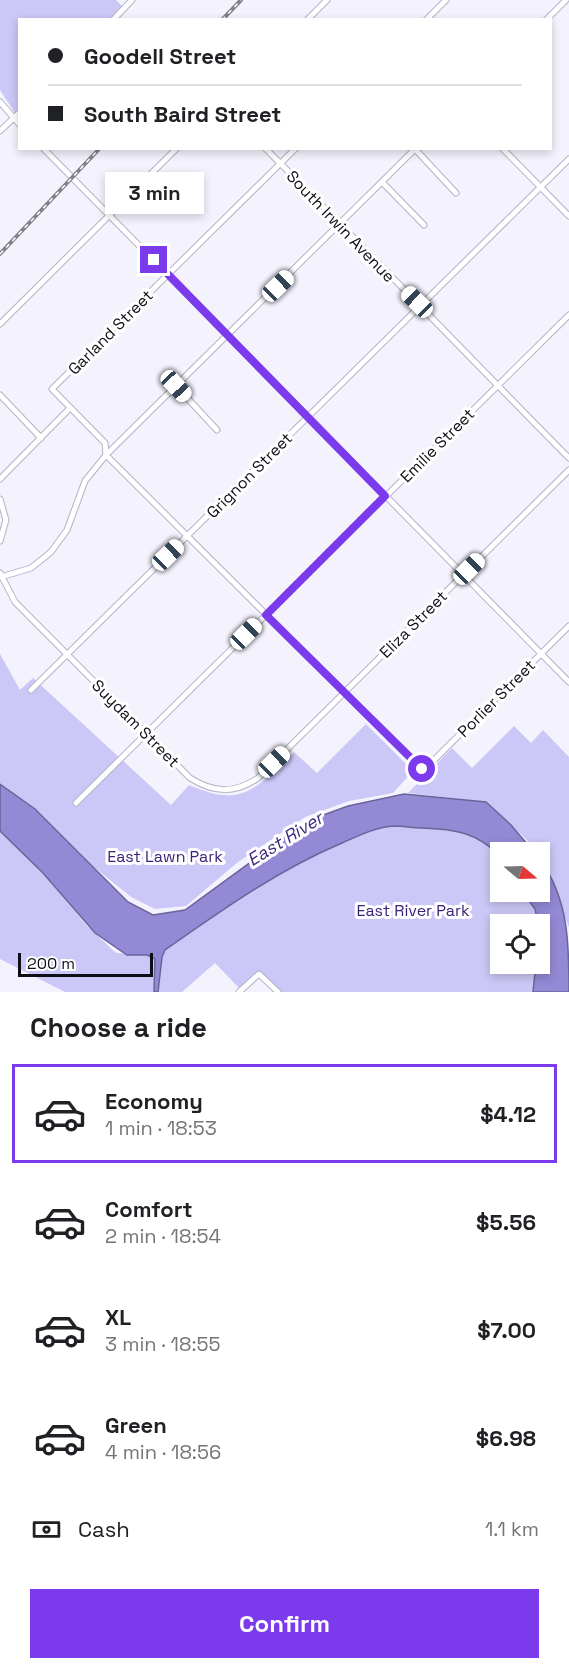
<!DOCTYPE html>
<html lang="en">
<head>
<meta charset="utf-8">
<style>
  :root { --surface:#fff; --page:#f6f6f6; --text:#202124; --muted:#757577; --line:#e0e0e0; --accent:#7c3aed }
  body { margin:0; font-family:"Space Grotesk",sans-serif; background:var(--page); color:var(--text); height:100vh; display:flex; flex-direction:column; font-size:22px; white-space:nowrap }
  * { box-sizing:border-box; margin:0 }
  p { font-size:20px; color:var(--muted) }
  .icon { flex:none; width:33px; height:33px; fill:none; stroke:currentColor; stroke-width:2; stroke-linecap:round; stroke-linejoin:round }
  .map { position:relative; height:992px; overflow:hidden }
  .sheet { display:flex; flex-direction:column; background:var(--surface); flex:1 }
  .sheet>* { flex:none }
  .guide { position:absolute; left:18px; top:18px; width:534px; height:132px; border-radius:0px; box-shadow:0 3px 9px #0003; display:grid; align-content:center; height:132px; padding:0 30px; background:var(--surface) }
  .needle { width:39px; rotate:109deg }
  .tools { position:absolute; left:490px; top:842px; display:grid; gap:12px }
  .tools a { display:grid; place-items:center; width:60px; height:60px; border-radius:0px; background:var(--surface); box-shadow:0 3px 9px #0003; font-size:30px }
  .scale { position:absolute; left:18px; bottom:15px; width:135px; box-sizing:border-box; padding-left:6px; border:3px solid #0f0e16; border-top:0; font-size:16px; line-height:21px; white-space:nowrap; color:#0f0e16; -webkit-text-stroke:4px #fff; paint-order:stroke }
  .end { position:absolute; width:27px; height:27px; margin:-14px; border:8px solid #7c3aed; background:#fff; box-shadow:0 0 0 3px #fff }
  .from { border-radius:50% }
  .bubble { position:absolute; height:42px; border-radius:0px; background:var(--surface); box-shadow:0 3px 9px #0003; font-size:20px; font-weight:700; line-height:42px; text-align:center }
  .car { position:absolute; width:18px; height:36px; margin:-18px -9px; border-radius:8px; box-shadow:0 0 4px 2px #0007; background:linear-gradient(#fff 24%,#345 0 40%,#fff 0 76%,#345 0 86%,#fff 0) }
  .guide b { display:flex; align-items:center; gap:21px; height:57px; font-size:22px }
  .guide b+b { border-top:2px solid var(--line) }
  .guide i { width:15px; height:15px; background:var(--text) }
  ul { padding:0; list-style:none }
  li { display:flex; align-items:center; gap:18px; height:99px; margin:0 12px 9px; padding:0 18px; border:3px solid transparent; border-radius:0px }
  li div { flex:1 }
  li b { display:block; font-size:22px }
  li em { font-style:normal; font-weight:700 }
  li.active { border-color:var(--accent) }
  li>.icon { width:54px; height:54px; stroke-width:1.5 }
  h2 { padding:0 30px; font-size:27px; line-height:72px }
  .pay { display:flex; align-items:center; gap:15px; height:66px; padding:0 30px; font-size:22px }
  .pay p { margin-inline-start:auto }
  .cta { display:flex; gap:12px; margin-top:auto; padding:12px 30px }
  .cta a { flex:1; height:69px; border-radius:0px; background:var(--accent); color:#fff; font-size:24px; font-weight:700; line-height:69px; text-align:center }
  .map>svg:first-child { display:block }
  .green { fill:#cbc7f6 }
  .water { fill:#9389d4; stroke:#6b649b; stroke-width:1.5 }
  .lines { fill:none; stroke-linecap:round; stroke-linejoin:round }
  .minor-casing { stroke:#b4b2c8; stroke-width:7 }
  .minor { stroke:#fff; stroke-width:5 }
  .rail-casing { stroke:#82818a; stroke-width:4 }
  .rail { stroke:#fff; stroke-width:1.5; stroke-dasharray:4.5; stroke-linecap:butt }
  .route { stroke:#7c3aed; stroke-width:8 }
  .labels { text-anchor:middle; stroke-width:6; stroke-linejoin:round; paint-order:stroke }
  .street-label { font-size:16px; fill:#0f0e16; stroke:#fff }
  .park-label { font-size:16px; fill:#3a237a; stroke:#fff }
  .water-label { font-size:18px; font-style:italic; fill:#402b82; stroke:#fff }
</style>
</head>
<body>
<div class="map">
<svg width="569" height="992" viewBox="0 0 569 992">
  <rect width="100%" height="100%" fill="#f4f3fd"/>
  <g class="green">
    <polygon points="0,0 116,0 122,6 109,19 20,20 19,108 15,113 0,90"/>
    <path d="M0,654L20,690L33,678L171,805L189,785C243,809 256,788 294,752L317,773L366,724L413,771L393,793L349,801L305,817L238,862L186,906L155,909L131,897L94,867L35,809L0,783Z"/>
    <polygon points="514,726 531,743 543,730 569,757 569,927 540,860 540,852 535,852 530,843 487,802 408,793 452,748 472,768"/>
    <path d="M393,826C436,829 465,825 500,855L501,891H522L535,909L538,924H501V963H536L533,992H278L261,974L241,990L215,963L182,992H65L0,959V831L43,873L87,926L116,953L147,955L163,952L238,899L316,854L372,830Z"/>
  </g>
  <g class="water">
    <path d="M0,784L35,809L128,902L153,915L185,910L307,821L348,806L404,794L486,802L511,825L534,852H501V857C477,832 454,829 422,828C413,828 403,826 394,826C376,827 358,836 342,843C278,870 222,910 165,950L162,957L158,992H154L155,959L147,955H127L95,933L43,873L0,831Z"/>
    <path d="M540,859C569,901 569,943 569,992H533L536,963H540V924H538L535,909L522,891H540Z"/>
  </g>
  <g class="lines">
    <defs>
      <g id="minor">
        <polyline points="113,20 132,0"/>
        <polyline points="307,20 327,0"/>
        <polyline points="426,20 446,0"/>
        <polyline points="546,20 566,0"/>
        <polyline points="0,102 20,125"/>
        <polyline points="0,131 20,112"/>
        <polyline points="43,148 569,682"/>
        <path d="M265,148C367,250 467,355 569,458"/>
        <polyline points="296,148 52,389 105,443 106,455 420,768 428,766 569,626"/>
        <polyline points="502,148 569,216"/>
        <polyline points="415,149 456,193"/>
        <polyline points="382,182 424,225"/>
        <polyline points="0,324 177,148"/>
        <polyline points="176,386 217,430"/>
        <polyline points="0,395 41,438"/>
        <polyline points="0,479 70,408"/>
        <polyline points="0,499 6,520 0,541"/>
        <path d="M0,573L15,602L190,778C214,793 234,794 258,778L569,470"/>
        <polyline points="1,577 31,568 51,552 67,530 85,481 106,455 416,148"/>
        <polyline points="31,690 569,159"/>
        <polyline points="76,803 569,315"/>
        <polyline points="239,992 259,974 278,992"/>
      </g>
    </defs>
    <use href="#minor" class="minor-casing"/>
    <use href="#minor" class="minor"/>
    <defs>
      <g id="rail">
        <polyline points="222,20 241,0"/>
        <polyline points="0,254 100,148"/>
      </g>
    </defs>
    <use href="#rail" class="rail-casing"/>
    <use href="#rail" class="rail"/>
  </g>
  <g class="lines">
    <polyline class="route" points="154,260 385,496 266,615 422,769"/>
  </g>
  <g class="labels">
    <g class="street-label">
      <text transform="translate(341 226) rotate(46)" y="6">South Irwin Avenue</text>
      <text transform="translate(110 332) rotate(-45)" y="6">Garland Street</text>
      <text transform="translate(437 445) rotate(-45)" y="6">Emilie Street</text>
      <text transform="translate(249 475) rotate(-45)" y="6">Grignon Street</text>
      <text transform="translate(413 624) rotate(-45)" y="6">Eliza Street</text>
      <text transform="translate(496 698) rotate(-45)" y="6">Porlier Street</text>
      <text transform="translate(136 723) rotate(45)" y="6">Suydam Street</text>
    </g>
    <g class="park-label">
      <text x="165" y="862">East Lawn Park</text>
      <text x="413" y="916">East River Park</text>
    </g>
    <g class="water-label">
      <text transform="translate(285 839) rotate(-32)" y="6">East River</text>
    </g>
  </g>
</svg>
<div class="tools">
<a><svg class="needle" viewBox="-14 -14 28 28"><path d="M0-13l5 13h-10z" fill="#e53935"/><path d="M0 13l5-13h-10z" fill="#757577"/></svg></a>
<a><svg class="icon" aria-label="locate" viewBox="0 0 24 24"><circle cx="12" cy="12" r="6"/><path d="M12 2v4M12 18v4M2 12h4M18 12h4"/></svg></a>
</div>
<div class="scale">200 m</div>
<i class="end from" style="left:422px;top:769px"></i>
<i class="end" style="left:154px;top:260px"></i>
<div class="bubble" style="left:105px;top:172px;width:99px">3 min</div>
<i class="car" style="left:278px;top:286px;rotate:46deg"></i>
<i class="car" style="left:417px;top:302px;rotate:314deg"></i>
<i class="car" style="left:176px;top:386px;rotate:137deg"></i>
<i class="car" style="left:168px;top:555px;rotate:46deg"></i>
<i class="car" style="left:469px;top:569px;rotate:45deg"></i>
<i class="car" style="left:246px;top:634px;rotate:45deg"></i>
<i class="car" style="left:274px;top:762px;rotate:46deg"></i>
<div class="guide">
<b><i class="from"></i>Goodell Street</b>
<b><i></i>South Baird Street</b>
</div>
</div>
<section class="sheet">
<h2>Choose a ride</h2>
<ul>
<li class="active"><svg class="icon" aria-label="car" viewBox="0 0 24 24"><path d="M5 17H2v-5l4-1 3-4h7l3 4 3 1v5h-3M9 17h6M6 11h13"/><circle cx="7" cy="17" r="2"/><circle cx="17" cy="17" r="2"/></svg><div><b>Economy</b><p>1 min · 18:53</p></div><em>$4.12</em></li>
<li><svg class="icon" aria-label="car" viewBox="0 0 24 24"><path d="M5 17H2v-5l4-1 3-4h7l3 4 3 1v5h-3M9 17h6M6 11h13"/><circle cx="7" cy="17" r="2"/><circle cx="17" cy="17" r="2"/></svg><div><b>Comfort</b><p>2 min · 18:54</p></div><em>$5.56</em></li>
<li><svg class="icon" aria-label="car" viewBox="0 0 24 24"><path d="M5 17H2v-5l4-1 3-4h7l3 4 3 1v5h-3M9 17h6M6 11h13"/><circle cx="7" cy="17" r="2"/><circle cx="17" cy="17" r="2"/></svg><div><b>XL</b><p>3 min · 18:55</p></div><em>$7.00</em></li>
<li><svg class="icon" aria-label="car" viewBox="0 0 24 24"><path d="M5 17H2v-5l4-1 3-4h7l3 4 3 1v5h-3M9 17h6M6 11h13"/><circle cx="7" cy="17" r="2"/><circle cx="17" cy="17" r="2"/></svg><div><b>Green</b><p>4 min · 18:56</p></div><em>$6.98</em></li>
</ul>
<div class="pay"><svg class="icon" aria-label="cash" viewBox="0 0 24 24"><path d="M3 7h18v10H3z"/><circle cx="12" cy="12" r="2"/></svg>Cash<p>1.1 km</p></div>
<div class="cta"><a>Confirm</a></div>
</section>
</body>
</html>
